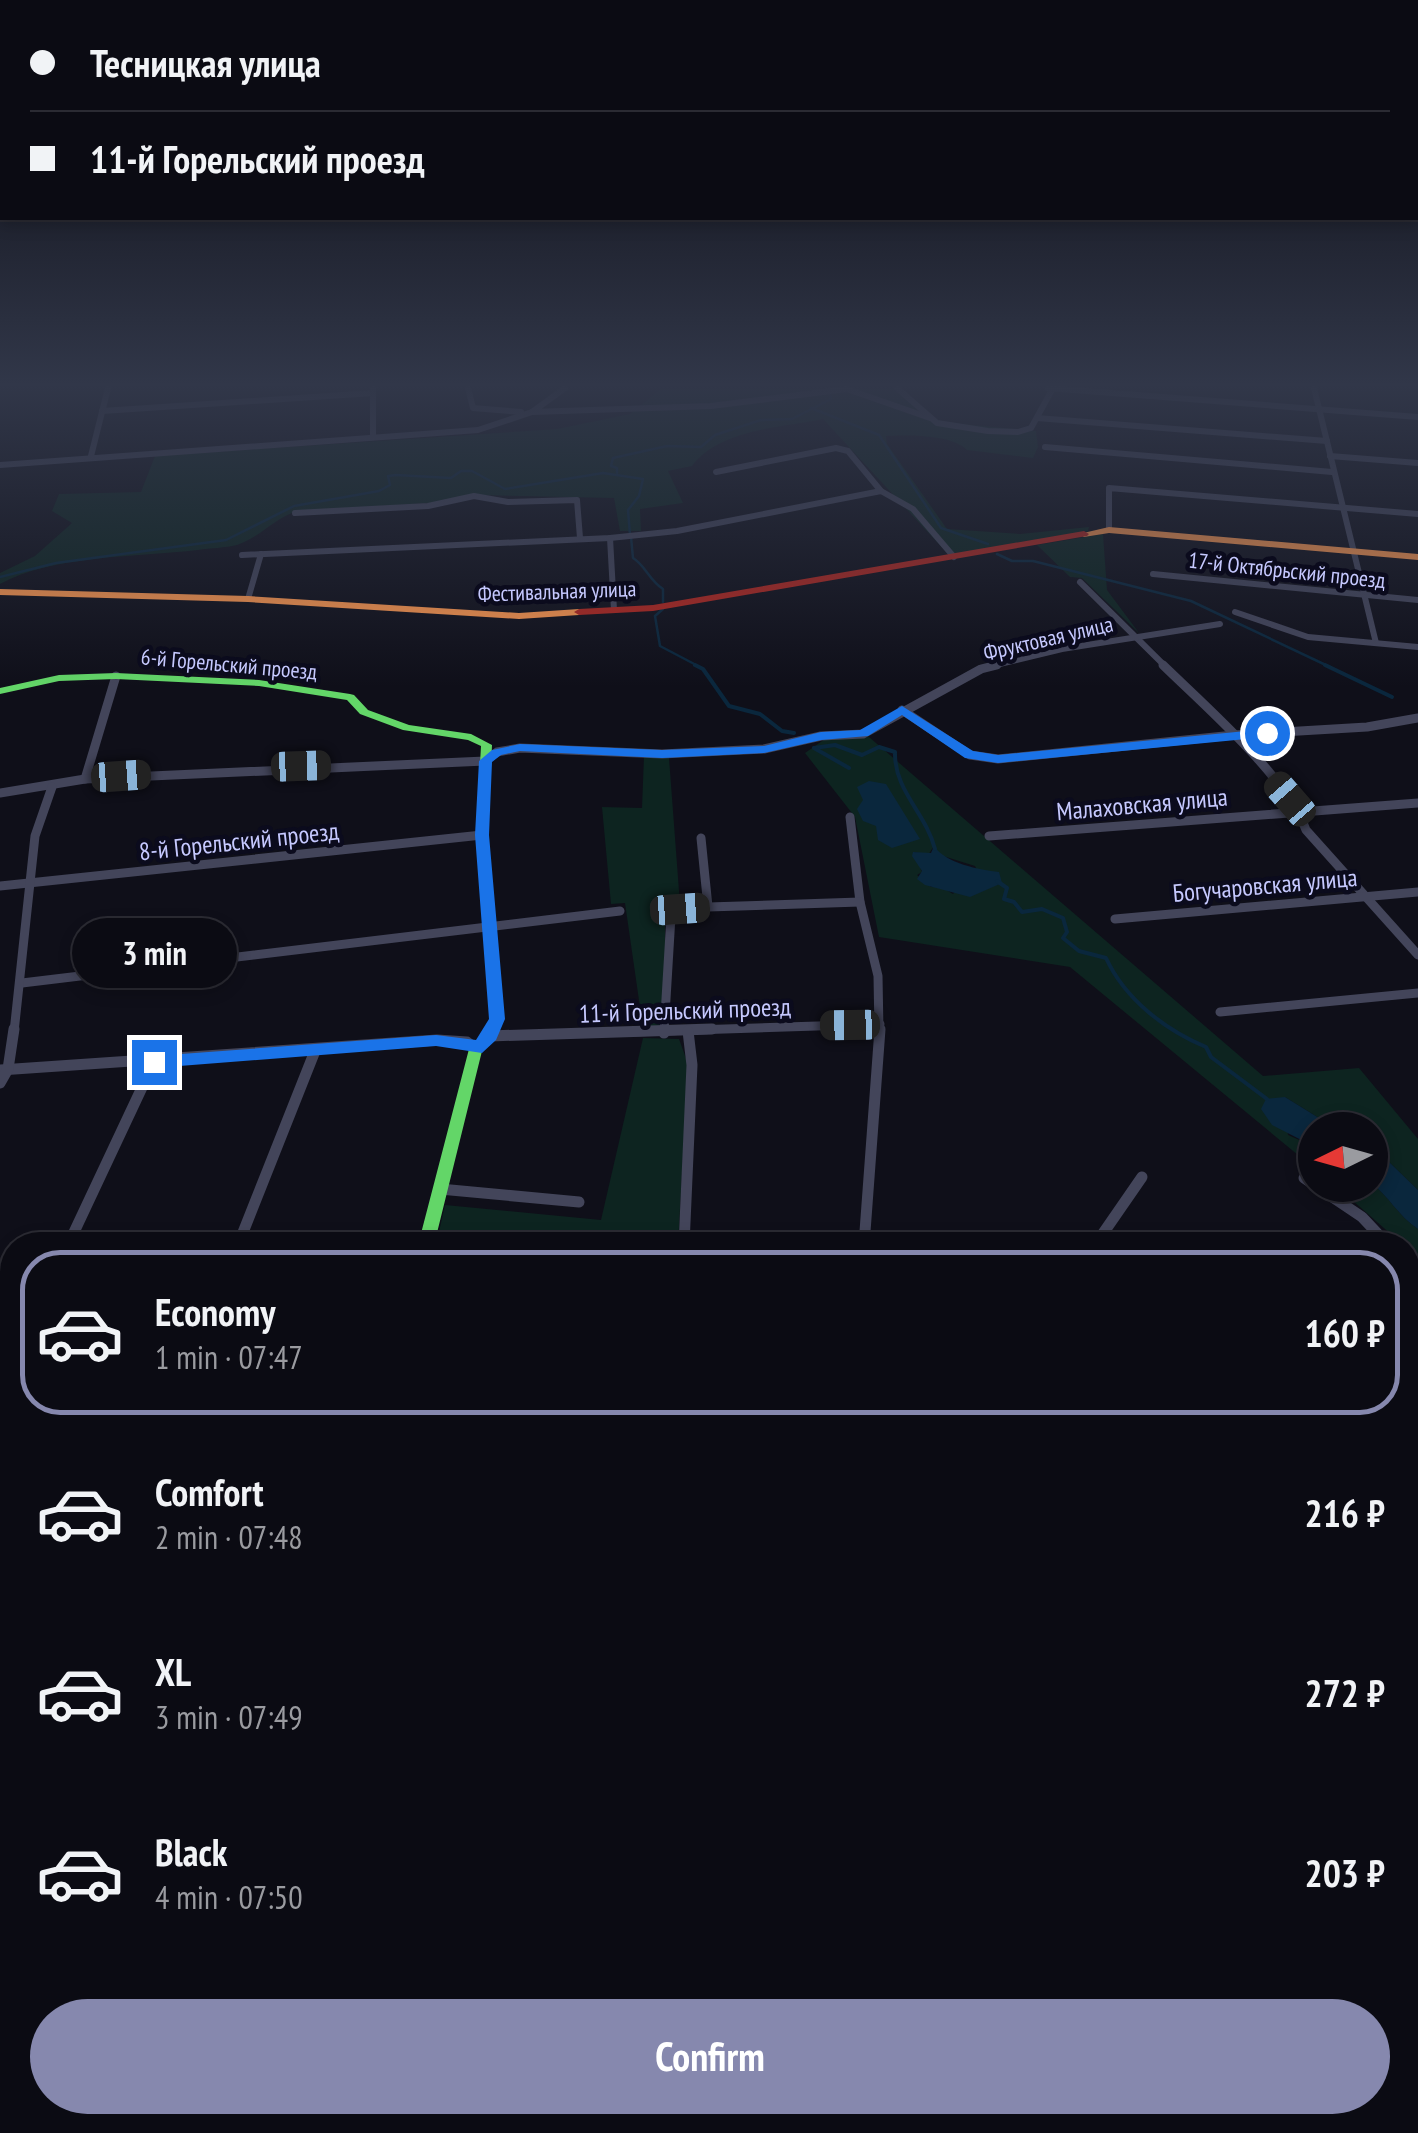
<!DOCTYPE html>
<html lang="en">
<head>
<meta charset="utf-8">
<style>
  :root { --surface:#0b0b13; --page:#14141c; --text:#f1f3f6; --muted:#9a9ba0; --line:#2b2b33; --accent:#8688ae }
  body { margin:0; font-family:"PT Sans Narrow",sans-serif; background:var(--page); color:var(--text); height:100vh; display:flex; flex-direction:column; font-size:38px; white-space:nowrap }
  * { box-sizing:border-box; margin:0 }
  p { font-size:32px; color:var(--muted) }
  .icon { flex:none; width:55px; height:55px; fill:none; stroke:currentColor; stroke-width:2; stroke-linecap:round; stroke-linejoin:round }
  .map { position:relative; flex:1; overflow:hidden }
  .side { position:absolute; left:0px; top:1232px; width:1420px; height:902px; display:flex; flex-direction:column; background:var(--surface); border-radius:40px 40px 0 0; box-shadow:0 5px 15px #0003,0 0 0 2px var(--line) }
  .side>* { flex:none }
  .top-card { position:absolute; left:0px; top:0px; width:1420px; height:220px; box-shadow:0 5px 15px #0003,0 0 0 2px var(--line); display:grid; align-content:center; height:220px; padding:0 30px; background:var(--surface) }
  .needle { width:65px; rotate:265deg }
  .controls { position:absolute; left:1298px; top:1112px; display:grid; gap:20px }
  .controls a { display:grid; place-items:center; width:90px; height:90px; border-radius:50%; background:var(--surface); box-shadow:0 5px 15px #0003,0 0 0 2px var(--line); font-size:50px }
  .end { position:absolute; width:45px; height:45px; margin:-22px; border:12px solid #1a73e8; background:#fff; box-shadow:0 0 0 5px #fff }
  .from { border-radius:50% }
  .bubble { position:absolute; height:70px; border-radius:35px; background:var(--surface); box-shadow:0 5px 15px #0003,0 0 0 2px var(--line); font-size:32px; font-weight:800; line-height:70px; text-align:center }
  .car { position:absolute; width:30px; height:60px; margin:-30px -15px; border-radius:12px; box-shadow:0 0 8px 2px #0007; background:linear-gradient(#222 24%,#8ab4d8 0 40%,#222 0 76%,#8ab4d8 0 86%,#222 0) }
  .top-card b { display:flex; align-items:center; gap:35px; height:95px; font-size:38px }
  .top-card b+b { border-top:2px solid var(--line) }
  .top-card i { width:25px; height:25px; background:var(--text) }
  ul { padding:18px 0 0; list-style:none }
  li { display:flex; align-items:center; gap:30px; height:165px; margin:0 20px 15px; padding:0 10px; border:5px solid transparent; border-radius:40px }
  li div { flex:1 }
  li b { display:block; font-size:38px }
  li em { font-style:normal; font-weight:800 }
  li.selected { border-color:var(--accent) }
  li>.icon { width:90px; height:90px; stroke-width:1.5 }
  .button { display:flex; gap:20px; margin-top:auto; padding:20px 30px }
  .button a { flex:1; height:115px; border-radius:60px; background:var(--accent); color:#fff; font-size:40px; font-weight:800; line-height:115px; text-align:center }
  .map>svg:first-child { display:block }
  .green { fill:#0d2420; fill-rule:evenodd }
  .water { fill:#0a273d }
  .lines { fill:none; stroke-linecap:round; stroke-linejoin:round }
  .stream-far1 { stroke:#0a273d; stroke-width:2.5 }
  .stream { stroke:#0a273d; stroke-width:4 }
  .street-far3 { stroke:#43455a; stroke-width:6 }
  .street-far2 { stroke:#43455a; stroke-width:9 }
  .street-far1 { stroke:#43455a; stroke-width:11 }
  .street { stroke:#43455a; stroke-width:15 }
  .fast { fill:#63d668; fill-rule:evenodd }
  .slow { fill:#ff974d; fill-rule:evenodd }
  .jam { fill:#b3261e; fill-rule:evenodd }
  .route { fill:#1a73e8 }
  .labels { text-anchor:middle; stroke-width:9; stroke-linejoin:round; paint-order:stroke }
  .far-street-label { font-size:22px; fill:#c6c9ff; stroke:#0b0b1d }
  .street-label { font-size:25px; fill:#c6c9ff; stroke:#0b0b1d }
</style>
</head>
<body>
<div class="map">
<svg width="1418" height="2133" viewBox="0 0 1418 2133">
  <rect width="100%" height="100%" fill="#0f0f19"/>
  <g class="green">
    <path d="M662,388H901L940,422L1036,431L1038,447L1033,458L967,450C951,434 907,435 886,436L887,444L947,529L1020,534L1089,527L1088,531L949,555L823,419C780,428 720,429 692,466L668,471L683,503L640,509L641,531H620L614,498L476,495L429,503L297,511C275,518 259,538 237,545C225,548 211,548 198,550C138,557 52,555 0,584V573L35,556L72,523L52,511L59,494L141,492L155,456L557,429L630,414Z"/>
    <polygon points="1103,534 1107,590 1139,633 1082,578 1070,577 1037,545"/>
    <path d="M869,737L1263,1076L1359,1068L1418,1139V1190L1385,1158L1370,1130L1327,1123L1285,1097L1288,1135L1315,1147V1169L1070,967L879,937L855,817L805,753L825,739ZM934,846L940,855L975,866L977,870L953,894L940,886L931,887L917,875L922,872L914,852L928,855Z"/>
    <polygon points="644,756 669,758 680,904 665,914 665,980 659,1029 643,1028 625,903 611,904 602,807 642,808"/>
    <polygon points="643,1038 679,1039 688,1064 678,1245 436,1245 445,1205 601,1220"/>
    <path d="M1370,1182C1389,1196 1398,1216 1418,1229V1258L1335,1185Z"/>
    <polygon points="0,1706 12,1708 12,2122 435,2123 434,2133 0,2133"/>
    <polygon points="1418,1874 1418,2133 1333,2133 1338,2123 1408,2122 1408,1915"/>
  </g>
  <g class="water">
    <polygon points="869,781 886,784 920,839 892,848 878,840 876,826 863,821 857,809 863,800 857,787"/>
    <path d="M934,846C945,863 980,870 999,872L1002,883L970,897L925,885L917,879L922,871L912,856L913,852L931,853Z"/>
    <polygon points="1285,1097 1327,1123 1356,1130 1315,1130 1315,1147 1272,1125 1261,1109 1266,1099"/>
    <path d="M1370,1134L1385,1158L1418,1190V1229C1398,1216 1389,1196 1370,1182Z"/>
  </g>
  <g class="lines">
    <g class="stream-far1">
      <polyline points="811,408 879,435 941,528 988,544"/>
      <polyline points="617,473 617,468 611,466 613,458 667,446 701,447 715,435 761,420 792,419 831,399 830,393"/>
      <path d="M631,537L633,558C645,565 649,580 663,589V602"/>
      <polyline points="997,554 1012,561 1033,561 1191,601 1330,667"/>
      <polyline points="0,577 56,563 226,540 294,506 379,491 390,485 388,476 396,475 451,478 461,471 472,471 505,489 603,473 643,479 639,496 628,510 630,535"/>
      <polyline points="663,609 655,616 660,646 700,667"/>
    </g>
    <g class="stream">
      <polyline points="695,665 703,669 729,706 760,714 782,731 794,733"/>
      <polyline points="1325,665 1392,697"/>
      <path d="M814,748L835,745L862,755L879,747L895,752C894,791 926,813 935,849"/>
      <polyline points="814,748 849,768"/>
      <path d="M997,881L1007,888L1004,899L1014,902L1022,912L1042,909L1063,918L1067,932L1063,938L1079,951L1106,958C1125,999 1165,1030 1206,1047L1211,1057L1267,1099"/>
    </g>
    <g class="street-far3">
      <polyline points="373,388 373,437"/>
      <polyline points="468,388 473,408 521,412"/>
      <polyline points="565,388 532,412 711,406 847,389 930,418"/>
      <polyline points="897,388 937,423 988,431 1018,432 1031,428 1053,388"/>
      <polyline points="1048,388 1418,417"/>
      <polyline points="1314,388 1376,643"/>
      <polyline points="102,411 373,393"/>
      <polyline points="1037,418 1327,441"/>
      <polyline points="1045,447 1332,472"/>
      <polyline points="91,456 108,388"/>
      <polyline points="1330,456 1418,463"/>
      <polyline points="0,465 478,430 532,412"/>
      <polyline points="716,472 836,448 848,451 881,491"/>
      <polyline points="295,513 428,506 474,496 508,502 577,500 580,538"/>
      <polyline points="1109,530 1109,488 1418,514"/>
      <polyline points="610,538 614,610"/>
      <polyline points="242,555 610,538 677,531 881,491 913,509 954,557"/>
      <polyline points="1153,574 1418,600"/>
      <polyline points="1080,582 1166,667"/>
      <polyline points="248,599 261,554"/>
      <polyline points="1235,612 1308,637 1418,647"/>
      <polyline points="987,667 1062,649 1220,624"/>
    </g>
    <g class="street-far2">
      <path d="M1163,665C1206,707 1286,776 1306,830L1418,955"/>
      <polyline points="902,710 970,755 998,759 1234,735 1367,727 1418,718"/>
      <polyline points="85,779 116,676"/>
      <polyline points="0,793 85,779 485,761 497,752 520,748 662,754 764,749 821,736 863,734 981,669 997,665"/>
      <polyline points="850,817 860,902 878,976 879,1032"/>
      <polyline points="989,836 1418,803"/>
      <polyline points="0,886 482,835"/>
      <polyline points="708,907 860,902"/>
      <polyline points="1115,919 1418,892"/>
      <polyline points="22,983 620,911"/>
      <polyline points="1220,1012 1418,993"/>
      <polyline points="14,1032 35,836 52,787"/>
      <polyline points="631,1032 880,1024"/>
      <polyline points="664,1032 671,916 680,909 708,907 701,838"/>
    </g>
    <g class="street-far1">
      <polyline points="664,1033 664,1029"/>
      <polyline points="490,1036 712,1029"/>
      <polyline points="0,1070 437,1040 467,1042 476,1049"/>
      <polyline points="0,1083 8,1069 14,1029"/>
      <polyline points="1304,1178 1362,1217 1377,1233 1369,1245"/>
      <polyline points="440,1189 579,1202"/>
      <polyline points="68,1245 154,1062"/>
      <polyline points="238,1245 315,1051"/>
      <polyline points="684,1245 692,1065 688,1031"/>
      <polyline points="864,1245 880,1029"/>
      <polyline points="1095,1245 1142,1177"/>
      <polyline points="0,1303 12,1301"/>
      <polyline points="0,1387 12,1363"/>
    </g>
    <g class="street">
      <polyline points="0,1691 12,1694"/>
      <polyline points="1408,1718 1418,1726"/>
      <polyline points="1408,1872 1418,1831"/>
      <polyline points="455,2133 457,2122"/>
      <polyline points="800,2133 801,2122"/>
      <polyline points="1322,2133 1326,2122"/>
    </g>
    <polygon class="fast" points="116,673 259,680 350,694 354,695 368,710 409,725 471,734 492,745 488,835 504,1019 495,1040 482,1051 434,1245 418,1245 469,1049 484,1033 490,1019 476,835 481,746 468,740 403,730 360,714 347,700 259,686 116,679 59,681 0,694 0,688 59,675"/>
    <g class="slow">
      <polygon points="1109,527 1418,554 1418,560 1109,533 1084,537 1079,534"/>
      <polygon points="0,589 248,596 519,613 579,609 584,612 579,615 519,619 248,602 0,595"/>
    </g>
    <polygon class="jam" points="1084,531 1089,534 1087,536 653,611 579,615 574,612 579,609 653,605"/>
  </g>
  <linearGradient id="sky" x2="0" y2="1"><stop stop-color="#08080e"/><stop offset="0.56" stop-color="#313749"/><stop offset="1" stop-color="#313749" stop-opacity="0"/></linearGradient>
  <rect width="1418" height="687" fill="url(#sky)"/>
  <polygon class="route" points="902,706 973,751 998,755 1267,729 1274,733 1267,737 998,763 965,758 902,715 868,736 821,740 764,753 662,758 520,751 501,755 492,762 489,835 505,1019 496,1040 482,1053 436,1046 154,1068 146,1062 154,1056 436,1035 476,1040 489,1019 475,835 479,761 492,750 520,744 662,750 764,746 821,732 860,730"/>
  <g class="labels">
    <g class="far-street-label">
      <text transform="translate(1287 570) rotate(6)" y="8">17-й Октябрьский проезд</text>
      <text transform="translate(557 591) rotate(-2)" y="8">Фестивальная улица</text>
      <text transform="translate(1048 638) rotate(-13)" y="8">Фруктовая улица</text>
      <text transform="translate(229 664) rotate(5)" y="8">6-й Горельский проезд</text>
    </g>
    <g class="street-label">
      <text transform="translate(1142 804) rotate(-5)" y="9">Малаховская улица</text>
      <text transform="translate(239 841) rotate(-6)" y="9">8-й Горельский проезд</text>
      <text transform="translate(1265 885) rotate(-5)" y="9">Богучаровская улица</text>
      <text transform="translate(685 1010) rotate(-2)" y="9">11-й Горельский проезд</text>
    </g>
  </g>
</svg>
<div class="controls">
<a><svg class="needle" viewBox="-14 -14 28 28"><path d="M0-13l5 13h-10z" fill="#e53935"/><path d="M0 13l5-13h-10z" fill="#9a9ba0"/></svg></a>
</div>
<i class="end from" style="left:1267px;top:733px"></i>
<i class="end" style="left:154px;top:1062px"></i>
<div class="bubble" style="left:72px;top:918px;width:165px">3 min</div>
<i class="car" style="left:301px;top:766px;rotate:88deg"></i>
<i class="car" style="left:121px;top:776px;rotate:86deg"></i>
<i class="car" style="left:1290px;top:799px;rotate:319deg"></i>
<i class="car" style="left:680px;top:909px;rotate:86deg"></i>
<i class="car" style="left:850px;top:1025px;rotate:269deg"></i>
<div class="top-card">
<b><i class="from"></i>Тесницкая улица</b>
<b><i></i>11-й Горельский проезд</b>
</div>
<section class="side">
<ul>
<li class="selected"><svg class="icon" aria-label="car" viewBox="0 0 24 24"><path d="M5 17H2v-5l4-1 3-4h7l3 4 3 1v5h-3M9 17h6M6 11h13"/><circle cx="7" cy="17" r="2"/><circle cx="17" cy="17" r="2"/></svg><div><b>Economy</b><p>1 min · 07:47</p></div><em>160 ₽</em></li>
<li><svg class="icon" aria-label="car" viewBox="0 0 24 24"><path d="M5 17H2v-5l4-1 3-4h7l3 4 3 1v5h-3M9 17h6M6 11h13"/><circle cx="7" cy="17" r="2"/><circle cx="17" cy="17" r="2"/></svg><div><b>Comfort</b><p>2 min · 07:48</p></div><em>216 ₽</em></li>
<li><svg class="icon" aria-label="car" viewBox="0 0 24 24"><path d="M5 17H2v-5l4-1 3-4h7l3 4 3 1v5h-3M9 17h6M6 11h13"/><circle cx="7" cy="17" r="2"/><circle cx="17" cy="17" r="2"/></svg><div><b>XL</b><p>3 min · 07:49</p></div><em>272 ₽</em></li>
<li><svg class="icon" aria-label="car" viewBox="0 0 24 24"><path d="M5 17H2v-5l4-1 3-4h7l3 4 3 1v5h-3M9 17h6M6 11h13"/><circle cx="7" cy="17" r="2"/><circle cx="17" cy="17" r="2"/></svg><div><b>Black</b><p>4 min · 07:50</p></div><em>203 ₽</em></li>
</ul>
<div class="button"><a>Confirm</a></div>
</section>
</div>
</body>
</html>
